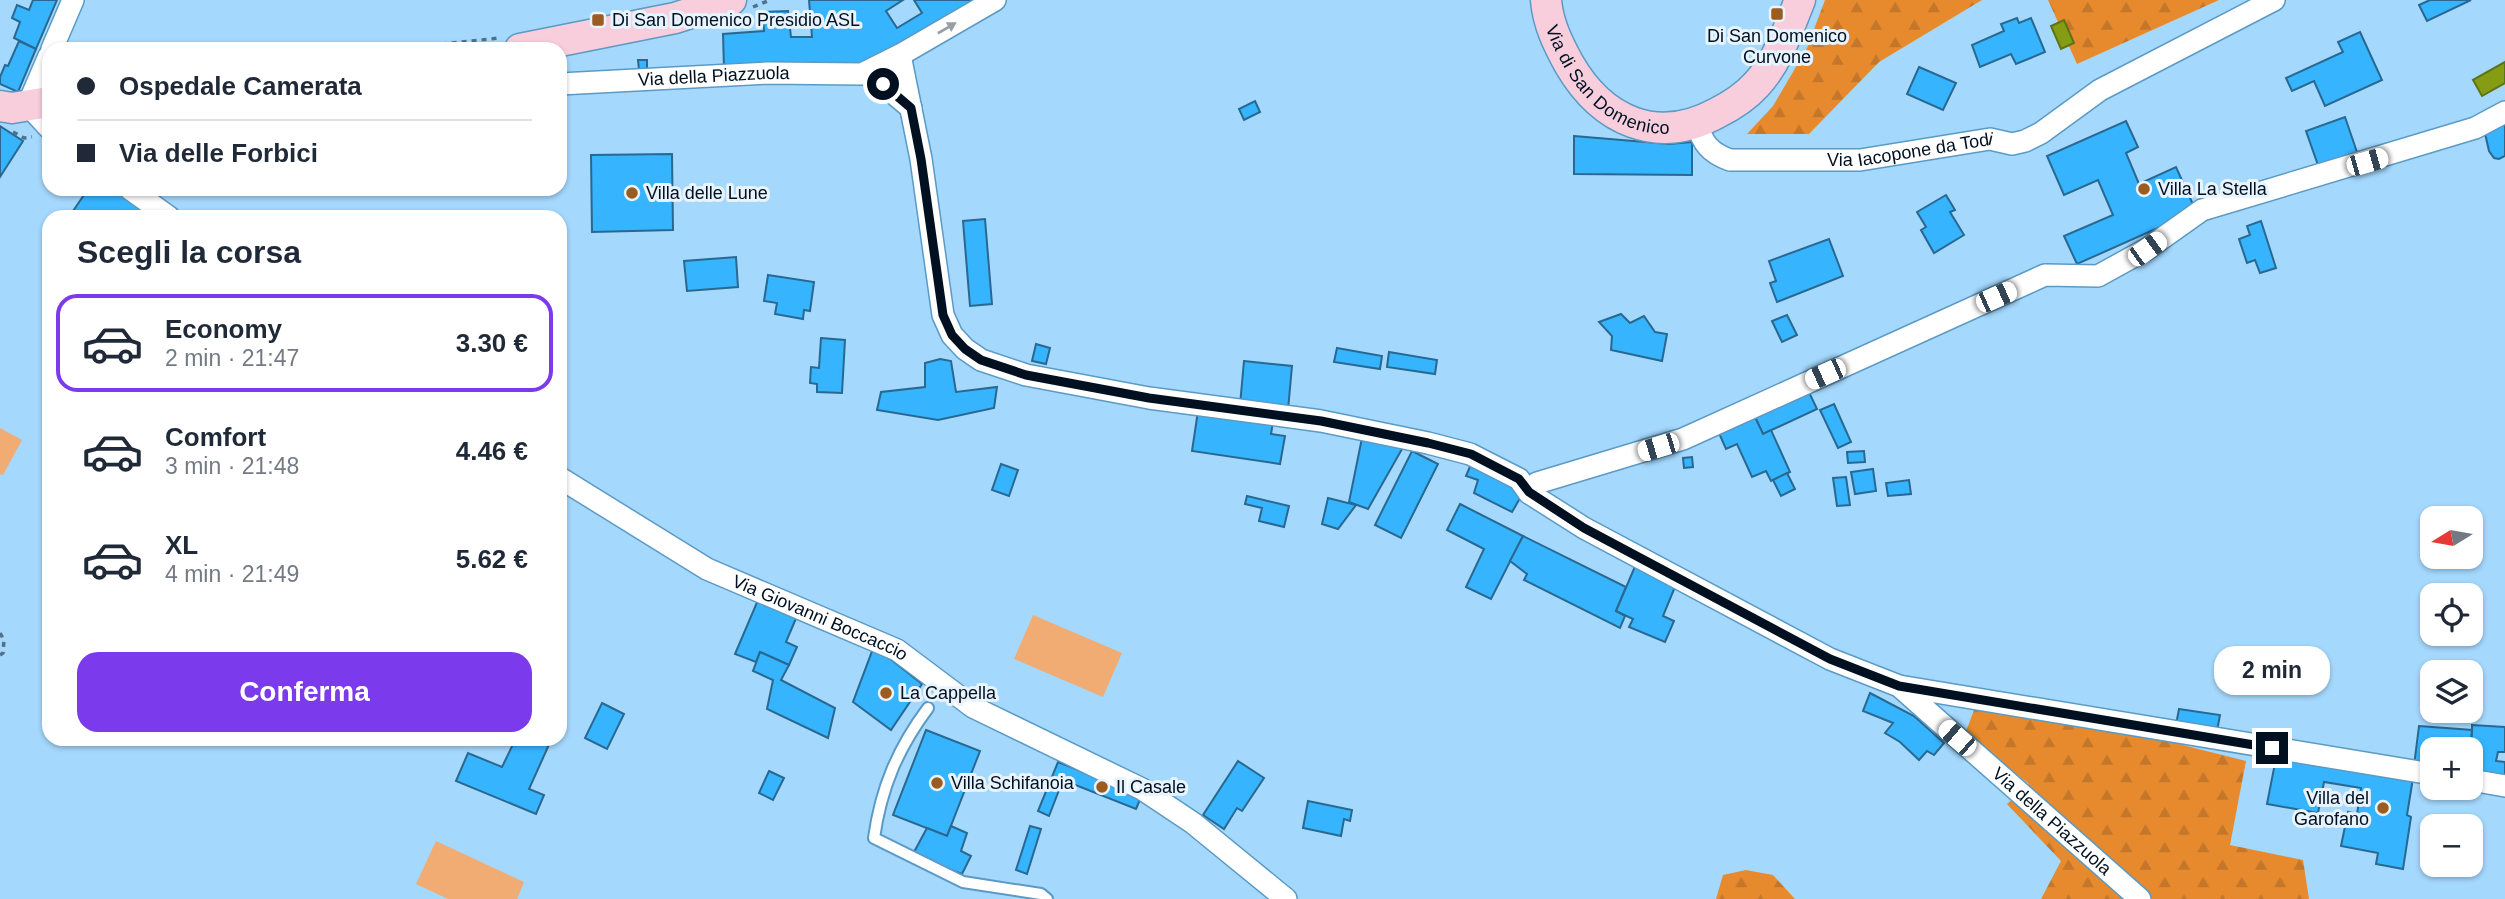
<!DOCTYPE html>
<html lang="it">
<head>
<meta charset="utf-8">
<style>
  :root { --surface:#fff; --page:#f2f2f3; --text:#1f2937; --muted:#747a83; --line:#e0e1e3; --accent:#7c3aed }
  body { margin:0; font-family:Arial,sans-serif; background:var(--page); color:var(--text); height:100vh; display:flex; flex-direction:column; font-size:26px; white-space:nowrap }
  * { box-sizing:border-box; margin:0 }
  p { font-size:23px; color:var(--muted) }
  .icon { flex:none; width:38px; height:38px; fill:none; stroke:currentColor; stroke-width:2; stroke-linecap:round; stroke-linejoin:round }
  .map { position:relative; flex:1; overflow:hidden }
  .side { position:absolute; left:42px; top:210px; width:525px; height:536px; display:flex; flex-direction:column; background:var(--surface); border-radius:21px; box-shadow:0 2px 5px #0004 }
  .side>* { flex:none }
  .hud { position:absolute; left:42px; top:42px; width:525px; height:154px; border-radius:21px; box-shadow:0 2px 5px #0004; display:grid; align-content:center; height:154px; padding:0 35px; background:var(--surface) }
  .needle { width:46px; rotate:259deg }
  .controls { position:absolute; left:2420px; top:506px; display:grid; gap:14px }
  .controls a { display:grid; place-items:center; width:63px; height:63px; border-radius:14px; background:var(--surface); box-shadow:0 2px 5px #0004; font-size:35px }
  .end { position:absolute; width:32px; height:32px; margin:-16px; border:9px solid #001020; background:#fff; box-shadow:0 0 0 4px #fff }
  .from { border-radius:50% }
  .bubble { position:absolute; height:49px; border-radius:21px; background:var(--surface); box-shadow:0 2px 5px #0004; font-size:23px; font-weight:700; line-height:49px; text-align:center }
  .car { position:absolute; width:21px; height:42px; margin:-21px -10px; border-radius:9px; box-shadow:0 0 5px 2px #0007; background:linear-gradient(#fff 24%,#345 0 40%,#fff 0 76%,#345 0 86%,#fff 0) }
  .hud b { display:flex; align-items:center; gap:24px; height:66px; font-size:26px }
  .hud b+b { border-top:2px solid var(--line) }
  .hud i { width:18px; height:18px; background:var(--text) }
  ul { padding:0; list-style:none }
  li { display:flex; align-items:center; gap:21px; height:98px; margin:0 14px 10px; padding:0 21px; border:4px solid transparent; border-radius:21px }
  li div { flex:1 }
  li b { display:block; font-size:26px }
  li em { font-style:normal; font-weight:700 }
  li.current { border-color:var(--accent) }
  li>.icon { width:63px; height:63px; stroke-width:1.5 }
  h2 { padding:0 35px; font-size:32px; line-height:84px }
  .cta { display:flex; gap:14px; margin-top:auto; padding:14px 35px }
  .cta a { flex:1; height:80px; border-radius:21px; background:var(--accent); color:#fff; font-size:28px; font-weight:700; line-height:80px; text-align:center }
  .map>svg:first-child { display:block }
  .forest { fill:url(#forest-firs) }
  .pitch { fill:#f0ac73 }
  .water { fill:#859d12; stroke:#5d7316; stroke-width:2 }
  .building { fill:#36b4fe; stroke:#286891; stroke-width:2 }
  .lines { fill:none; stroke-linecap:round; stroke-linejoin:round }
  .service-casing { stroke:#5b9ac5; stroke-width:14 }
  .minor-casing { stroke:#5b9ac5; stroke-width:24 }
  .secondary-casing { stroke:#5b9ac5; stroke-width:33 }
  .path { stroke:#50718b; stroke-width:3.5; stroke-dasharray:5 5; stroke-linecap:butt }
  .service { stroke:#fff; stroke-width:10 }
  .minor { stroke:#fff; stroke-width:21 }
  .secondary { stroke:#f8cedd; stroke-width:30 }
  .oneway { fill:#999fa6 }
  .route { stroke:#001020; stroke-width:9 }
  .poi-dot { fill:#9a5c21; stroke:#e7f3fd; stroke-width:2.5 }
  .labels { text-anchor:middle; stroke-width:6; stroke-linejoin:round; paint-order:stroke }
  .poi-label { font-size:18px; fill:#001020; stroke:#e7f3fd; text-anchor:start }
  .street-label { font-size:18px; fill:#001020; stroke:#e7f3fd }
</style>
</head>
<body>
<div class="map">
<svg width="2505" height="899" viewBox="0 0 2505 899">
  <defs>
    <pattern id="forest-firs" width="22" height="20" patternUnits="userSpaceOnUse" patternTransform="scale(1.75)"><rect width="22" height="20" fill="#e78a2e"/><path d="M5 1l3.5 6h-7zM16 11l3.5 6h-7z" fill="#c47629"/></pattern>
  </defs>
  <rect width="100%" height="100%" fill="#a5d8fd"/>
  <g class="forest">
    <polygon points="1825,0 1982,0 1879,62 1809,134 1747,134 1773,106 1807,48"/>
    <polygon points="2048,0 2219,0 2077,64"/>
    <polygon points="1980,694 2246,761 2230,845 2303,860 2309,899 2041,899 2061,861 2007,804 2029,784 1965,734"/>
    <polygon points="1746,870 1773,875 1795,899 1716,899 1723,875"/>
  </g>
  <g class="pitch">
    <polygon points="0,428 22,440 3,475 0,474"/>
    <polygon points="1033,615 1122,653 1103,697 1014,659"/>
    <polygon points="436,841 524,882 517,899 448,899 416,884"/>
  </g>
  <g class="water">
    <polygon points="2064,20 2074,43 2061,49 2051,26"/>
    <polygon points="2505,62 2505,83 2482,96 2473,80"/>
  </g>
  <g class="building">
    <polygon points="33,0 57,0 36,49 14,38 20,22 12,18 17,5 29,10"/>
    <polygon points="809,0 903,0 886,11 897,28 922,13 914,0 973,0 974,3 867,65 724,68 723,34 764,31 763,12 788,11 791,37 812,37"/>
    <polygon points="2430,0 2471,0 2427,21 2419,5"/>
    <polygon points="2017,18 2019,23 2031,18 2045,52 2016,64 2011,54 1980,67 1972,45 2004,31 2001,24"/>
    <polygon points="2360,32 2382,80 2325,106 2314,81 2292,91 2286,78 2343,52 2338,42"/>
    <polygon points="19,41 36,49 18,92 0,84 0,77 5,65 8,66"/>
    <polygon points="638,60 647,60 647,70 639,70"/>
    <polygon points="1919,67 1956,83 1943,110 1907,94"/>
    <polygon points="1255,101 1260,112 1244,120 1239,109"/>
    <polygon points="2345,117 2358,155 2319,168 2306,131"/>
    <polygon points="2505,117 2505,156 2499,159 2494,158 2489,151 2484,129"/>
    <polygon points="2126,121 2138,147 2126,153 2139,184 2176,167 2196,211 2077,264 2064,236 2113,215 2098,180 2064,195 2047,156"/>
    <polygon points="0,126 23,141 0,177"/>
    <polygon points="1574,136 1669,144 1692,142 1692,175 1574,174"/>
    <polygon points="672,154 673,230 592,232 591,155"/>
    <polygon points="88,189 116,189 159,217 69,217"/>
    <polygon points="1946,195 1955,210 1950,212 1964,235 1934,253 1921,230 1926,227 1917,212"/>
    <polygon points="985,219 992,304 970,306 963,221"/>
    <polygon points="2261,221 2276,268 2260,273 2255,260 2247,263 2239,239 2250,235 2247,226"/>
    <polygon points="1829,239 1843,276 1777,302 1770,283 1776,281 1769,261"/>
    <polygon points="736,257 738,287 687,291 684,261"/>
    <polygon points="768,275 814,282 810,311 804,310 803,319 775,314 777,303 764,301"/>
    <polygon points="1621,314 1630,323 1644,316 1655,332 1667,334 1662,361 1611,350 1612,336 1599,322"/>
    <polygon points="1787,315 1797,335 1782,342 1772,321"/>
    <polygon points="821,338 845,340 842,393 817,392 817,384 810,383 811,367 819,368"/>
    <polygon points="1036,344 1050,348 1046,364 1032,361"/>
    <polygon points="1337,348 1382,356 1380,369 1334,362"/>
    <polygon points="1389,352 1437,360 1435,374 1387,367"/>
    <polygon points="940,359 951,361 956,392 997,387 994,408 938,420 877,410 881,392 925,387 925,363"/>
    <polygon points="1244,361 1292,366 1288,410 1240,405"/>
    <polygon points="1808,390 1817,409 1763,434 1754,415"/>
    <polygon points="1834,404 1851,442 1838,448 1820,410"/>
    <polygon points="1198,411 1273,422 1271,434 1285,436 1280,464 1192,451"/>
    <polygon points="1754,415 1763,434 1771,430 1790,472 1771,481 1766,471 1752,477 1737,444 1726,449 1718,431"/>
    <polygon points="1363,433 1406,442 1368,509 1349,502"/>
    <polygon points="1412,451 1438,464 1401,538 1375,525"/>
    <polygon points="1864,451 1865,462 1848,463 1847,452"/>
    <polygon points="1692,457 1693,467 1684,468 1683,458"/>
    <polygon points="1472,462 1523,493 1512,512 1474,493 1478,480 1466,476"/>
    <polygon points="1001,464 1018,470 1009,496 992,490"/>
    <polygon points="1873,469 1876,491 1855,494 1851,472"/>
    <polygon points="1787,473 1795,489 1781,496 1773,480"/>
    <polygon points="1846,477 1850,505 1837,506 1833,478"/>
    <polygon points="1909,480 1911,494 1888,496 1886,483"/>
    <polygon points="1247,496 1289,506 1284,527 1259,521 1262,508 1245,504"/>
    <polygon points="1328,498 1356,505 1338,529 1322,524"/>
    <polygon points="1460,504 1523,536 1491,599 1466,587 1484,549 1447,530"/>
    <polygon points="1523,536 1626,587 1616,611 1625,616 1620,628 1524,580 1527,574 1510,561"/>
    <polygon points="1636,564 1677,582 1663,616 1674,621 1665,642 1629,627 1633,619 1616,611"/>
    <polygon points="758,600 797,616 786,642 797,647 789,665 760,652 756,662 735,654"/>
    <polygon points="874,646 922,684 891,730 853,702"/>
    <polygon points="760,652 789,665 781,680 835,708 828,738 767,709 773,680 753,671"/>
    <polygon points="1870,693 1914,716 1944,743 1934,755 1927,751 1919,760 1900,742 1885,733 1893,723 1863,711"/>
    <polygon points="602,703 624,714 607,749 585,738"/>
    <polygon points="2179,709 2220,715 2217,731 2176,725"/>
    <polygon points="2472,725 2505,727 2505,752 2498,752 2496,761 2505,762 2505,780 2471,775"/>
    <polygon points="2419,726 2472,730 2470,749 2447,747 2447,749 2432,749 2432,769 2414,766"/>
    <polygon points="926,730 980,751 947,836 893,815"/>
    <polygon points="516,738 552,738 529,789 544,795 536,814 456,781 468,753 502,767"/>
    <polygon points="2277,753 2414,772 2407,815 2411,817 2403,869 2376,864 2378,853 2341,846 2348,812 2357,814 2361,788 2324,782 2318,813 2267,804"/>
    <polygon points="1238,761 1264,778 1242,811 1237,808 1224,829 1203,815"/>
    <polygon points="1058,762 1142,795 1136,809 1063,780 1049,816 1038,811"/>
    <polygon points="769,771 784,778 773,800 759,793"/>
    <polygon points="1308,801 1352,810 1350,821 1344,819 1341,836 1303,828"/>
    <polygon points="951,826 967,833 961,851 971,856 962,874 932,863 914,852 927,828 947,836"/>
    <polygon points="1030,826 1041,829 1027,874 1016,870"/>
  </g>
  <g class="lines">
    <defs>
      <path id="service" d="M928,708C898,748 881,788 874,838L963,882L1041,894L1047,899"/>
      <g id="minor">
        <polyline points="52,49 73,0"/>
        <path id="s1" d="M900,55L921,159L943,315L952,335L965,349L981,360L1026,375L1149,398L1321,421L1428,443L1470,454L1519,479L1529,493L1584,528L1830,659L1899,686L2140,899"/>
        <polyline points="49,56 28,105 49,128"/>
        <polyline points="868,72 911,108"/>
        <path id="s2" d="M560,84L767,73L862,74L900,55L995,0"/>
        <path id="s3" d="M1697,123C1702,143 1710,153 1730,160H1860L1990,139L2012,144L2025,141L2041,133L2100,90L2274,0"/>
        <polyline points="130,189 169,217"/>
        <path id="s4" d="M560,478L707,569L897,650L973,707L1142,789L1193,823L1286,899"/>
        <polyline points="1529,493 1537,483 1683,439 2045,275 2098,276 2147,249 2202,210 2475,128 2505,112"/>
        <polyline points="1899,686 2432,774"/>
        <polyline points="2471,780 2505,786"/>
      </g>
      <g id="secondary">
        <path id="s5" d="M1546,0C1548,24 1558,44 1569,64C1602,121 1657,146 1717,113C1731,106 1745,97 1756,85C1778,62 1788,29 1800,0"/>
        <polyline points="520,49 675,18 731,0"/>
        <polyline points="0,106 12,108 49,102"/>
      </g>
    </defs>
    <use href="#service" class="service-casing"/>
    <use href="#minor" class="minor-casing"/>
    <use href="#secondary" class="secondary-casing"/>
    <g class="path">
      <polyline points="753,7 770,0"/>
      <polyline points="392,49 500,38"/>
      <polyline points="13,132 24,138 32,137"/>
      <polyline points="0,633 4,640 3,653 0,655"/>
    </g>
    <use href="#service" class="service"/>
    <use href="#minor" class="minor"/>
    <use href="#secondary" class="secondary"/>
  </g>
  <defs><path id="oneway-solid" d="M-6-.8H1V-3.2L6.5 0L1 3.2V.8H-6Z" transform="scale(1.75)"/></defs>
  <use class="oneway" href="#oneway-solid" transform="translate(947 28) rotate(-30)"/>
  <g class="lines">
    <polyline class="route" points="883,84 911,108 921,159 943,315 952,335 965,349 981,360 1026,375 1149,398 1321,421 1428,443 1471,454 1519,479 1529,492 1584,528 1629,552 1830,659 1899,686 2272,748"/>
  </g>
  <g class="poi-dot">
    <rect x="1770" y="7" width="14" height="14" rx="3.5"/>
    <rect x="591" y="13" width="14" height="14" rx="3.5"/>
    <circle cx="2144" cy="189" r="7"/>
    <circle cx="632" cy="193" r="7"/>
    <circle cx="886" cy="693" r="7"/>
    <circle cx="937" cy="783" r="7"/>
    <circle cx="1102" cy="787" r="7"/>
    <circle cx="2383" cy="808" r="7"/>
  </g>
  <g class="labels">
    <g class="poi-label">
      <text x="612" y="26">Di San Domenico Presidio ASL</text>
      <text x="1777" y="42" text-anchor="middle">Di San Domenico<tspan x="1777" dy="21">Curvone</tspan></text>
      <text x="2158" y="195">Villa La Stella</text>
      <text x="646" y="199">Villa delle Lune</text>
      <text x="900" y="699">La Cappella</text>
      <text x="951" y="789">Villa Schifanoia</text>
      <text x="1116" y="793">Il Casale</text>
      <text x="2369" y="804" text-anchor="end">Villa del<tspan x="2369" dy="21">Garofano</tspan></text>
    </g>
    <g class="street-label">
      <text dy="6" stroke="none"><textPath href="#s5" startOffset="110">Via di San Domenico</textPath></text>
      <text dy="6" stroke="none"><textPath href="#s2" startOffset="154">Via della Piazzuola</textPath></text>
      <text dy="6" stroke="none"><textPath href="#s3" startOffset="233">Via Iacopone da Todi</textPath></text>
      <text dy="6" stroke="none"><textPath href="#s4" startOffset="296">Via Giovanni Boccaccio</textPath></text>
      <text dy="6" stroke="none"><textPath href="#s1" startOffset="1517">Via della Piazzuola</textPath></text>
    </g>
  </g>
</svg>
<div class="controls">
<a><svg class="needle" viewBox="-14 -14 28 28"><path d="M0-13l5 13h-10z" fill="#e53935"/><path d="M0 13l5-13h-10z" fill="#747a83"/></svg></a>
<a><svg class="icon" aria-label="locate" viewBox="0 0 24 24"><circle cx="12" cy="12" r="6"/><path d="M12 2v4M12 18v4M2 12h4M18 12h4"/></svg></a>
<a><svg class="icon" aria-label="layers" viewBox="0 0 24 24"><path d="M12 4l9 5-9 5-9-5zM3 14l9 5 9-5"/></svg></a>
<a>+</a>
<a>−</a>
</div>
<i class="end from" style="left:883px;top:84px"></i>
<i class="end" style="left:2272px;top:748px"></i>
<div class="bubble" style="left:2214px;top:646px;width:116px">2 min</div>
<i class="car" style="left:2367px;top:162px;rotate:74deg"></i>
<i class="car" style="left:2147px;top:249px;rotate:54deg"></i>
<i class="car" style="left:1996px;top:297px;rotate:66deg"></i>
<i class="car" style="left:1825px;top:374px;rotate:246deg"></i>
<i class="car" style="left:1658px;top:447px;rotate:253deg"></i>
<i class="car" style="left:1957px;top:738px;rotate:311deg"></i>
<div class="hud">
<b><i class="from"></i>Ospedale Camerata</b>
<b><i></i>Via delle Forbici</b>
</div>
<section class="side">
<h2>Scegli la corsa</h2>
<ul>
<li class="current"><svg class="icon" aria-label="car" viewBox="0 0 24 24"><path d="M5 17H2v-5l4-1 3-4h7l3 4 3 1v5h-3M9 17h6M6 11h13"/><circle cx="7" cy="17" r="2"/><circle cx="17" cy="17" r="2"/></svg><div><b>Economy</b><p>2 min · 21:47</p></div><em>3.30 €</em></li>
<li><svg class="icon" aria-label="car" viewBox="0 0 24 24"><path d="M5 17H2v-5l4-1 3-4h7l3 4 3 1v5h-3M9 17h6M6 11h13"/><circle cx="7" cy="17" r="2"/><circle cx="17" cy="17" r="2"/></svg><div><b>Comfort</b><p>3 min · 21:48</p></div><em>4.46 €</em></li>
<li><svg class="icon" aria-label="car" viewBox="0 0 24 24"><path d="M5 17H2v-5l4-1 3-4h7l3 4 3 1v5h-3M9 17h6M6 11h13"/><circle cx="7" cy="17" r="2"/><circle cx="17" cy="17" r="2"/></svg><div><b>XL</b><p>4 min · 21:49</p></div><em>5.62 €</em></li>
</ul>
<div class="cta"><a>Conferma</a></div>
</section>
</div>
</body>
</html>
